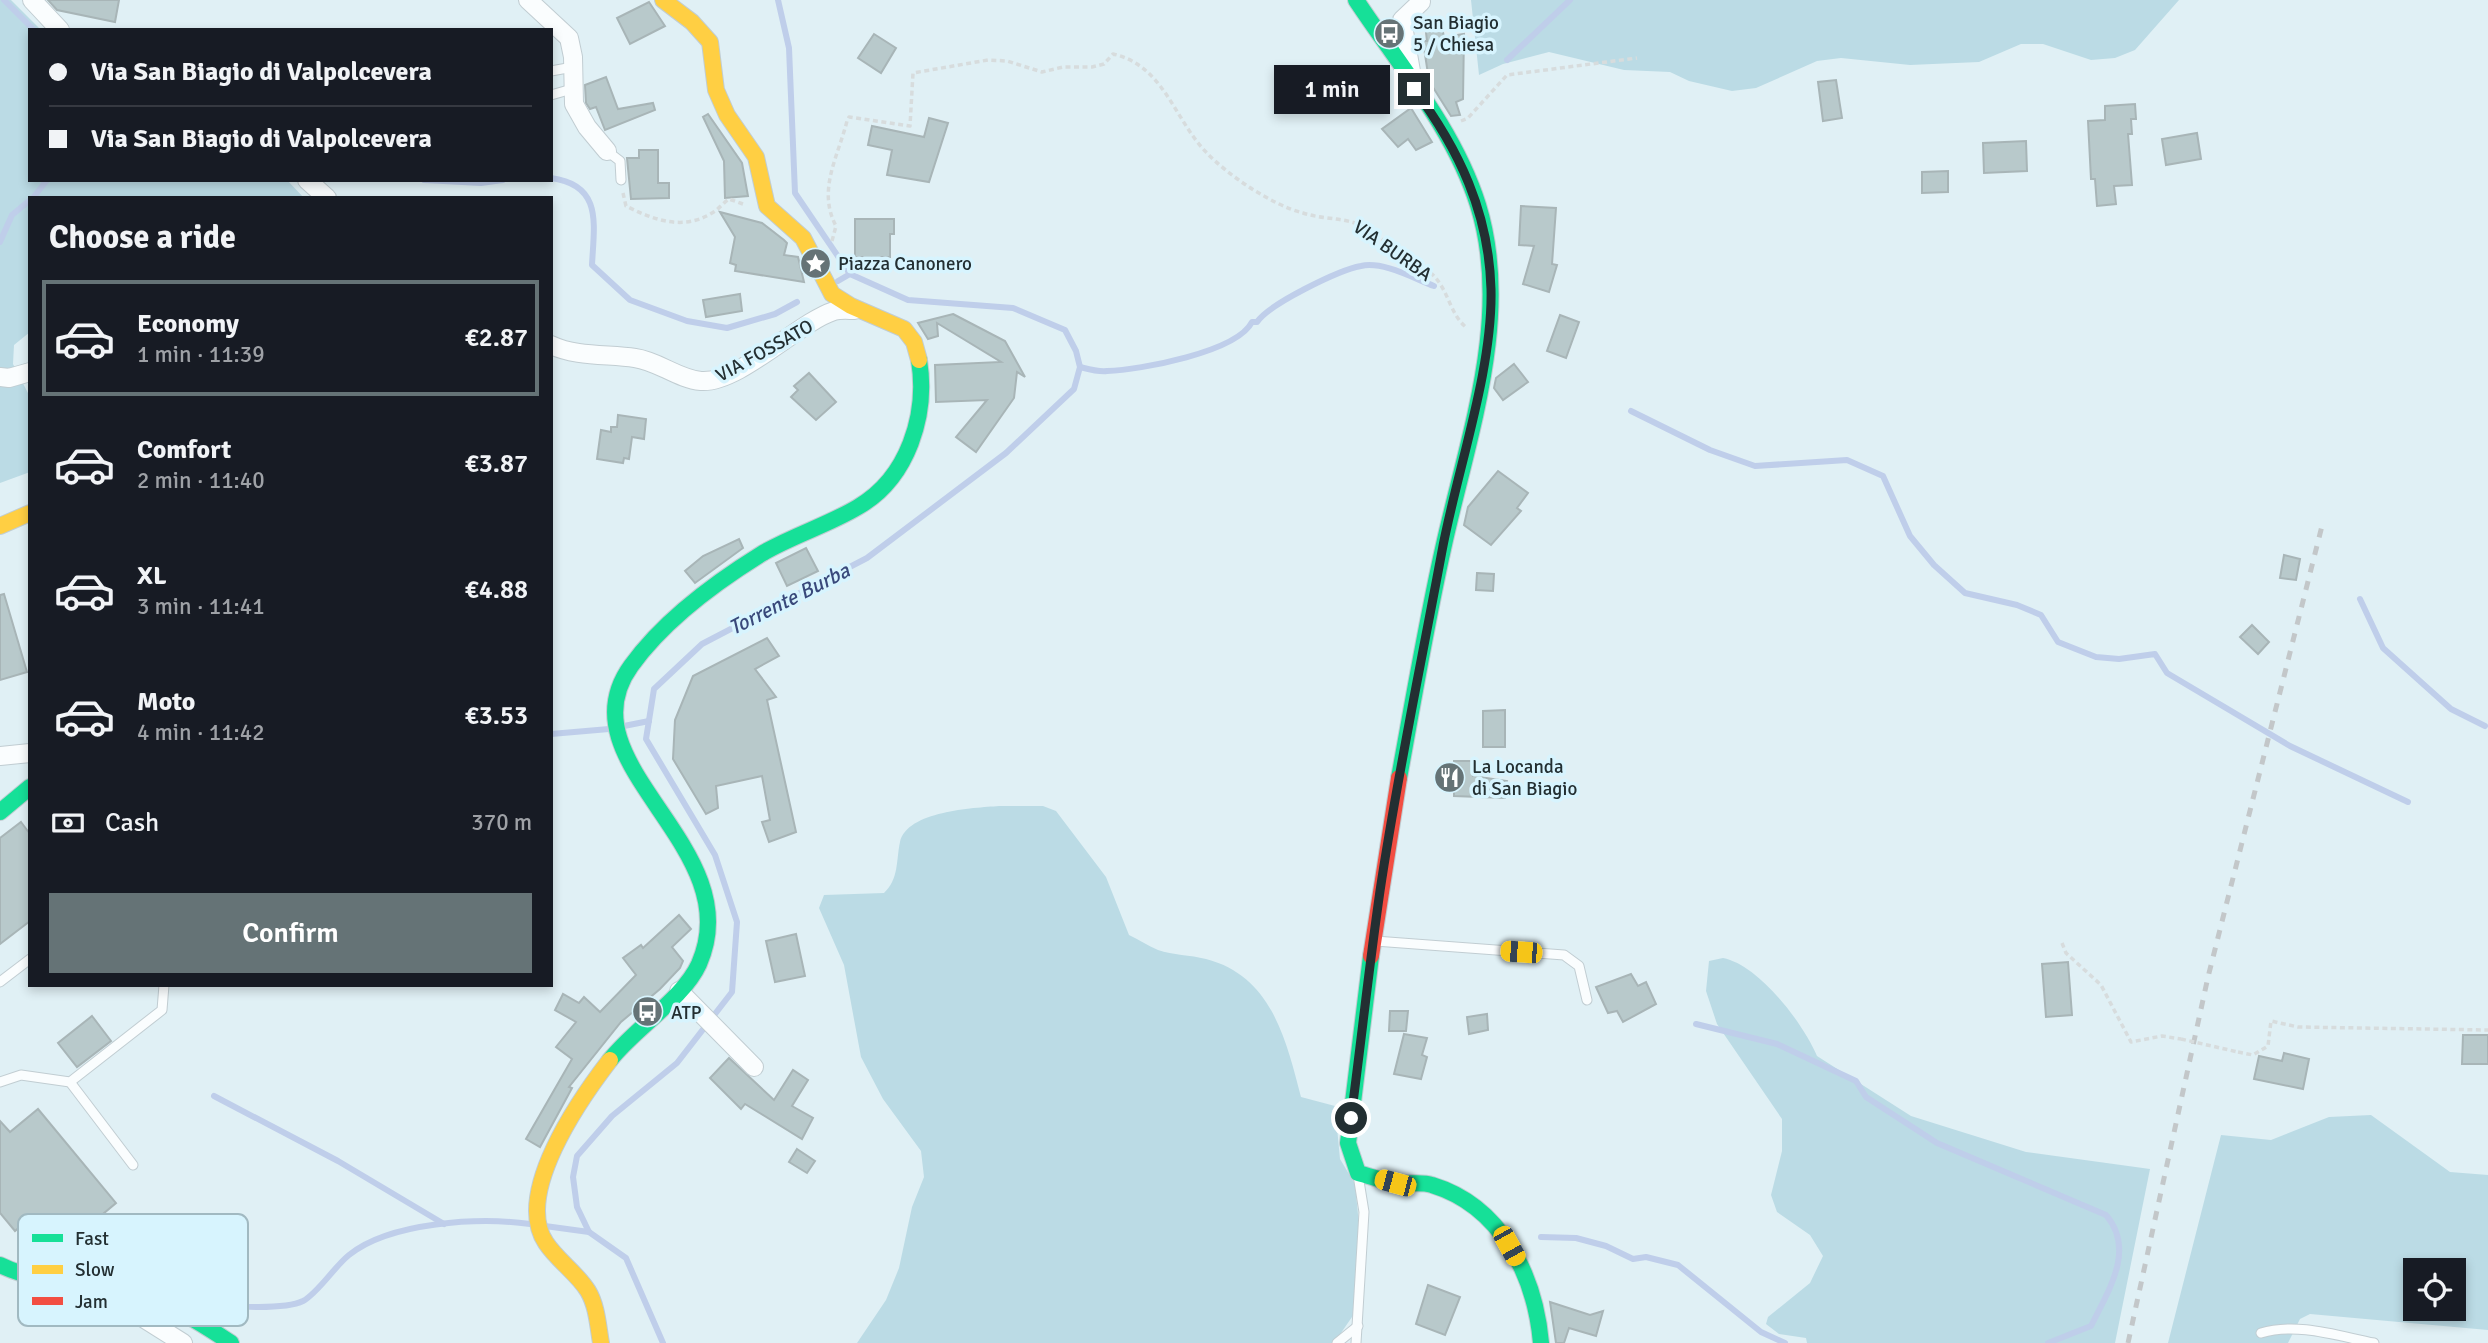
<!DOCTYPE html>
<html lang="en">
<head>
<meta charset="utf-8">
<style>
  :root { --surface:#171b24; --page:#242831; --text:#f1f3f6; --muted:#9ea1a6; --line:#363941; --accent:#657376 }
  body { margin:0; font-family:Signika,sans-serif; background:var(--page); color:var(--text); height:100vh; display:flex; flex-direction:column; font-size:26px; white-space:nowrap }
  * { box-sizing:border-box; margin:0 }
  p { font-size:23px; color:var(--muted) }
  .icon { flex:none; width:38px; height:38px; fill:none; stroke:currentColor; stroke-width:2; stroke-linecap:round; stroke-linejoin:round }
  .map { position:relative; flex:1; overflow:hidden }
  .drawer { position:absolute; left:28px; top:196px; width:525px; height:791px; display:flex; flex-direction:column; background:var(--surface); border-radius:0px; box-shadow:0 4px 10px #0003 }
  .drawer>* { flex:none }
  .hud { position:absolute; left:28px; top:28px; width:525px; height:154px; border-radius:0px; box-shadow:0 4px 10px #0003; display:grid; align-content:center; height:154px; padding:0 21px; background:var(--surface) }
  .controls { position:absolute; left:2403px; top:1258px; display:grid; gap:14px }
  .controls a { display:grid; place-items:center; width:63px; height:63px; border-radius:0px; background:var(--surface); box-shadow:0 4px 10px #0003; font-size:35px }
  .end { position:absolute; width:32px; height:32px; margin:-16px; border:9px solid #232f32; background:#fff; box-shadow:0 0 0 4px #fff }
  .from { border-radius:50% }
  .bubble { position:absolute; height:49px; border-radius:0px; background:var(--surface); box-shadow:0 4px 10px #0003; font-size:23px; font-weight:600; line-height:49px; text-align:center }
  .car { position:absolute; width:21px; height:42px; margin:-21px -10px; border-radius:9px; box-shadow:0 0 5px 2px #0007; background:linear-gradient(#f5c518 24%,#345 0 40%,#f5c518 0 76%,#345 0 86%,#f5c518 0) }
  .hud b { display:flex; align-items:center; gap:24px; height:66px; font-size:26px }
  .hud b+b { border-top:2px solid var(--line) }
  .hud i { width:18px; height:18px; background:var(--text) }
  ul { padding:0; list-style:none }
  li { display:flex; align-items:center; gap:21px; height:116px; margin:0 14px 10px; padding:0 7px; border:4px solid transparent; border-radius:0px }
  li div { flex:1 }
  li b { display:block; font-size:26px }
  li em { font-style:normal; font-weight:600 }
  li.on { border-color:var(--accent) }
  li>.icon { width:63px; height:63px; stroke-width:1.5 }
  h2 { padding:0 21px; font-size:32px; line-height:84px }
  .pay { display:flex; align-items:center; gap:18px; height:77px; padding:0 21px; font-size:26px }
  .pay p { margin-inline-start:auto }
  .action { display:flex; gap:14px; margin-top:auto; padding:14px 21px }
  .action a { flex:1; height:80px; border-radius:0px; background:var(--accent); color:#fff; font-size:28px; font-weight:600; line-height:80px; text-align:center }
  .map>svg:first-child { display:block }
  .green { fill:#bbdbe5; fill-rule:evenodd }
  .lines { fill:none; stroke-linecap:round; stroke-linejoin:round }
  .stream { stroke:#bfceea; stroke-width:6 }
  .building { fill:#b8c9cb; stroke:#a8b5b7; stroke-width:2 }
  .lane-casing { stroke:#c1cdd2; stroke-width:11 }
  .street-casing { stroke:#c1cdd2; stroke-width:20 }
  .fast-casing { stroke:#c1cdd2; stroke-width:18 }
  .slow-casing { stroke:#c1cdd2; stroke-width:18 }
  .jam-casing { stroke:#c1cdd2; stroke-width:18 }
  .path { stroke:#d7dcdd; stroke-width:3.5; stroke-dasharray:5 3.5; stroke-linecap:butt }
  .lane { stroke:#fafdfe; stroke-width:9 }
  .street { stroke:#fafdfe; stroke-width:18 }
  .fast { stroke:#16e098; stroke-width:16 }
  .slow { stroke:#ffcf43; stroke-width:16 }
  .jam { stroke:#f24e42; stroke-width:16 }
  .rail { stroke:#c3c7c9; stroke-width:5; stroke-dasharray:9 9; stroke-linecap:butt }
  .path-bridge { stroke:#d7dcdd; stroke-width:3.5; stroke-dasharray:5 3.5; stroke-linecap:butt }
  .route { stroke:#232f32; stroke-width:9 }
  .labels { text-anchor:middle; stroke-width:7; stroke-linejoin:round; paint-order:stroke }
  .poi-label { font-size:19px; fill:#232f32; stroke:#d7f4fe; text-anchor:start }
  .street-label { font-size:19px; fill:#232f32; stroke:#d7f4fe }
  .water-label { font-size:21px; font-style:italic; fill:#39497b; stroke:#d7f4fe }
  .key { fill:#d7f4fe; stroke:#a1b9c1; stroke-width:2 }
  .key-label { font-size:19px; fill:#232f32 }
</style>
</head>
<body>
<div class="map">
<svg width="2488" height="1343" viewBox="0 0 2488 1343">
  <rect width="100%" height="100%" fill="#e0f0f5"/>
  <g class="green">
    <polygon points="0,0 11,0 41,30 30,30 30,180 287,180 304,198 30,198 30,332 14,345 13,364 30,397 30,472 0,483"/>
    <polygon points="1471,0 2179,0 2135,50 2115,58 2091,60 2043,44 2021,44 1979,62 1910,65 1841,58 1817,61 1756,88 1732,91 1689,81 1670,72 1624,70 1549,52 1503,64 1479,75"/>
    <path d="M999,806H1043L1056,811L1106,877L1129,935C1138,939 1148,946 1158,950C1173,955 1190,955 1206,959C1272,976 1286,1040 1301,1097L1335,1106L1340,1159L1355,1184L1363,1265L1361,1304L1334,1343H857L886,1300L899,1268L912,1207L924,1177L921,1151L883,1099L861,1057L844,965L819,908L824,895L884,893C899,879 896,861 900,842C907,811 973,808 999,806Z"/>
    <path d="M1723,958C1759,965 1803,1023 1817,1056L1911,1116L2026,1152L2150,1169L2115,1343H1807L1806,1338L1779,1334L1766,1324L1768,1317L1810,1283L1823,1256L1810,1235L1777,1212L1771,1195L1782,1151V1119L1717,1024L1706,991L1709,961Z"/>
    <path d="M2371,1115L2450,1172L2488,1175V1330L2310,1314L2300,1319L2288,1343H2168L2221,1135L2271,1140L2329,1117ZM2415,1270H2454V1309H2415Z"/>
  </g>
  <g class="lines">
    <g class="stream">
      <polyline points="4,0 34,30"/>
      <polyline points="1507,60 1570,0"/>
      <path d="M551,178C603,185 594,224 592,265L630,300L687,321L727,328L775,314L797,302"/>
      <polyline points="424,180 481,183 503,180"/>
      <polyline points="33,198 47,180"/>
      <polyline points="0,242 12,215 30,200"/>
      <polyline points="838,281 850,274"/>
      <path d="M1080,367C1088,369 1098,372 1107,371C1140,370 1237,352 1252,322H1257C1269,304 1339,270 1361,266C1383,261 1413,278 1434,286"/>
      <polyline points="1631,411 1710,450 1755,466 1847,460 1883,476 1910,536 1934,565 1965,593 2017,605 2041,615 2058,642 2096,657 2119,659 2155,654 2167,673 2290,746 2408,802"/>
      <polyline points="2360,599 2383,648 2451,709 2485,726"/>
      <polyline points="619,727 649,721"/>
      <polyline points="551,734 609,729"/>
      <path d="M1696,1024L1777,1044L1856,1081L1866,1097L1937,1143L2106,1215C2136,1250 2108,1291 2091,1326L2048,1343"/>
      <polyline points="214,1096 338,1161 444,1224"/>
      <polyline points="545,1226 589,1232"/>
      <polyline points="1541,1237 1576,1238 1606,1246 1633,1259 1646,1257 1678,1265 1761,1332 1785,1343"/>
      <path d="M180,1301C205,1305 281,1312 303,1301C318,1293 334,1267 349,1255C390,1222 479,1217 530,1224"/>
      <polyline points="663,1343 626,1258 589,1232 577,1207 573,1177 577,1156 612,1116 677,1063 732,992 737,922 715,855 646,739 654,689 702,644 867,558 1006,453 1074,389 1080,367 1076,351 1065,330 1013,308 908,300 850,274 795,193 789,48 778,0"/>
    </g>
  </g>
  <g class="building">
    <polygon points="48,0 119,0 115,22 57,10"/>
    <polygon points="649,2 665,26 630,44 617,18"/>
    <polygon points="1441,23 1444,37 1464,34 1463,99 1456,102 1460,115 1451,116 1429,81 1423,41 1427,41 1425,24"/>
    <polygon points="874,34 896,48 881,73 858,58"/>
    <polygon points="606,77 618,109 653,103 655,110 605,130 596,107 590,109 586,103 585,85"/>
    <polygon points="1836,80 1842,118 1823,121 1818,82"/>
    <polygon points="2135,104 2136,119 2131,119 2132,134 2128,134 2132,185 2114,186 2116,204 2097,206 2095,179 2091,179 2088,121 2105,120 2105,106"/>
    <polygon points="1411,108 1432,142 1416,150 1408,139 1398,147 1382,129"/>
    <polygon points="708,114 742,163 748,196 725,198 724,161 703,117"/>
    <polygon points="929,118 948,123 929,182 887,175 892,150 868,145 872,126 924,137"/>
    <polygon points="2197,133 2201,159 2166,165 2162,139"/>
    <polygon points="2026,141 2027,171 1984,173 1983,143"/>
    <polygon points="639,150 658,150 658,183 669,183 669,198 631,199 627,158 639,158"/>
    <polygon points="1948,171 1948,192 1922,193 1922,172"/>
    <polygon points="1521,206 1556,208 1552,264 1557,265 1549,292 1523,284 1534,246 1519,245"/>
    <polygon points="720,212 762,223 784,240 787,243 784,255 798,257 804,282 735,271 736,265 730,263 735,237"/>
    <polygon points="855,219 894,219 894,234 890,234 890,257 855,257"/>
    <polygon points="740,294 742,311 706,317 703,300"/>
    <polygon points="953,314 1005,341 1025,377 1017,372 1014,398 976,452 956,437 987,400 936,402 935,365 1001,362 937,323 938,336 928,339 918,323"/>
    <polygon points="1560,315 1579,322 1566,358 1547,351"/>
    <polygon points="1514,364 1528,382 1503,400 1494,388 1496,378"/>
    <polygon points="809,373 836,402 816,420 791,397 798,390 794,386"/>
    <polygon points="618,415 646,419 644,439 632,437 629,459 624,458 623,463 597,459 601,430 611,432 611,427 617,427"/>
    <polygon points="1498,471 1528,493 1517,508 1521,511 1491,545 1464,525 1468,507"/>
    <polygon points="739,539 743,548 695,583 685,571 703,556"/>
    <polygon points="806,548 818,571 787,586 776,563"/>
    <polygon points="2284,555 2300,559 2296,580 2280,578"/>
    <polygon points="1477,573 1494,574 1493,591 1476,590"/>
    <polygon points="4,594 27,672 0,680 0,595"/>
    <polygon points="2252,625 2269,642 2258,654 2240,637"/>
    <polygon points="767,638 779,656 755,669 776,697 767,700 796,832 769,842 762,822 770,820 762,776 716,786 718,808 706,814 673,759 675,720 693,676"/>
    <polygon points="1505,710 1505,747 1483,747 1483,711"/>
    <polygon points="1454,761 1473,761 1473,776 1507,781 1505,798 1454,796"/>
    <polygon points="21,822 30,834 30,921 0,944 0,838"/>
    <polygon points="679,915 691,929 672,947 683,961 680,968 660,989 621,1022 569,1087 572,1088 540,1147 526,1139 572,1059 556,1047 576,1022 555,1010 563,994 579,1003 584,997 600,1012 636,975 623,958 641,945 643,948"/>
    <polygon points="796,934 805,976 775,982 766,941"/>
    <polygon points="2068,962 2072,1015 2046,1017 2042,964"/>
    <polygon points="1631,974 1638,986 1646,982 1656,1004 1623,1022 1617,1011 1608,1013 1596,987"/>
    <polygon points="1390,1011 1408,1011 1406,1031 1389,1031"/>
    <polygon points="1487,1014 1488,1030 1469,1034 1467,1017"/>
    <polygon points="92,1016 111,1041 77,1067 58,1043"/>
    <polygon points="1404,1034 1427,1038 1422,1055 1427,1057 1421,1079 1394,1074"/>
    <polygon points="2463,1035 2488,1035 2488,1064 2462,1064"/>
    <polygon points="2284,1053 2309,1059 2303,1089 2254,1079 2259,1056 2282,1061"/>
    <polygon points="729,1058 774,1100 793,1070 808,1080 792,1106 813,1118 802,1139 745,1104 741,1109 710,1078"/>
    <polygon points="38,1109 116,1203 61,1249 51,1237 39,1247 21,1226 15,1231 0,1213 0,1121 10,1132"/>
    <polygon points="797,1149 815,1161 807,1173 789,1162"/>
    <polygon points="1428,1285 1460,1297 1445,1335 1416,1324"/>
    <polygon points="1550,1302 1590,1315 1603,1311 1596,1336 1569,1328 1564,1343 1556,1343"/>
  </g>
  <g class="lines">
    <defs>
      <g id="lane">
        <polyline points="551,71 573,67"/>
        <polyline points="551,95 572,89"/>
        <polyline points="607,151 620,161 621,180"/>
        <polyline points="1375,941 1564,955 1579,966 1587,1000"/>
        <polyline points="0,982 30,959"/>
        <polyline points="0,1082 21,1075 70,1082 162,1010 164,985"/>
        <polyline points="70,1082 133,1165"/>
        <path d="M2261,1333C2297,1322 2338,1336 2374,1343"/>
        <polyline points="1337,1343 1358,1326"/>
        <polyline points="1356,1343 1364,1212 1358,1175"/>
      </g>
      <g id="street">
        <polyline points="32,0 60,30"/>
        <polyline points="528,0 569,38 573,57 574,104 587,127 607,151"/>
        <polyline points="1412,77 1402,20 1421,2"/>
        <polyline points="307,180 327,198"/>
        <path d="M551,345C576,357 608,354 635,358C658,361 678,379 701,381C738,384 799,322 834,311C840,309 849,310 855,310"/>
        <polyline points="0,377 9,378 30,372"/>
        <polyline points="0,756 30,753"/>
        <polyline points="679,991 754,1067"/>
        <polyline points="121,1291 132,1311 183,1343"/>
      </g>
      <g id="fast">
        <path d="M1356,0C1399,65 1454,129 1478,205C1513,317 1467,439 1443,549C1426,625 1413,702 1399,778"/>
        <polyline points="0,812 30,787"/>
        <path d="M1371,956L1348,1143L1358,1173C1370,1176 1382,1181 1394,1183C1407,1185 1420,1181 1432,1185C1501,1206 1535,1275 1541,1343"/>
        <path d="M610,1060C635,1028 683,999 699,964C751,846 560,764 631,666C664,620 716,582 763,553C794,535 828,525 858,507C908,478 928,415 919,360"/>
        <path d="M0,1265C43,1286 90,1282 136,1294C171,1304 201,1323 231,1343"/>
      </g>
      <g id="slow">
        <polyline points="663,0 692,22 710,42 716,90 727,115 756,157 767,206 803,238 832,294 851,306 904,329 914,342 919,360"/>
        <polyline points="0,526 30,513"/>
        <path d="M601,1343C598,1326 597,1306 588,1291C577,1273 558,1261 546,1243C513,1194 580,1099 610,1060"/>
      </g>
      <polyline id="jam" points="1371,956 1399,778"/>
    </defs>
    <use href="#lane" class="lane-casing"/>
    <use href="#street" class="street-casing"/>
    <use href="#fast" class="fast-casing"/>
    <use href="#slow" class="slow-casing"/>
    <use href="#jam" class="jam-casing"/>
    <g class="path">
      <polyline points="1461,121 1468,118 1507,75 1637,58"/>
      <path d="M623,193L626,206C654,220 683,231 712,213C719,209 723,203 729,199L743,204"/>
      <path d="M832,241L836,226C817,190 838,157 847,121L849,117L910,126L913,73L988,60L1007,61L1042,72L1063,67H1092L1104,64L1113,54C1163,65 1174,118 1205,151C1227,175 1272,205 1303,213C1328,221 1351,216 1373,232C1385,240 1394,252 1406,260C1414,266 1426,268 1433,275C1449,291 1450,315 1467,328"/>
      <polyline points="2062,943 2066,953 2101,985 2131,1042 2162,1036 2181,1039"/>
      <polyline points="2238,1052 2253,1055 2268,1046 2271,1021 2298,1027 2488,1030"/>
    </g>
    <use href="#lane" class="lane"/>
    <use href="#street" class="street"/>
    <use href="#fast" class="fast"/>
    <use href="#slow" class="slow"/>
    <use href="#jam" class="jam"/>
    <polyline class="rail" points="2128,1343 2208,977 2323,522"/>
    <polyline class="path-bridge" points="2181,1039 2238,1052"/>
  </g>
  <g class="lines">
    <path class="route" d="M1351,1118C1361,1043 1369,967 1380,891C1397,777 1421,664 1442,551C1457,470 1493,370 1491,289C1489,213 1459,149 1414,89"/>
  </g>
  <defs>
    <symbol id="bus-disc" viewBox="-11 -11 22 22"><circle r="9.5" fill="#657376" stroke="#d7f4fe"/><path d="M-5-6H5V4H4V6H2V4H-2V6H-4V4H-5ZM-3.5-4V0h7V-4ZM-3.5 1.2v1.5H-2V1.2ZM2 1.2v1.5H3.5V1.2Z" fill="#fff"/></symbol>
    <symbol id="sight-disc" viewBox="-11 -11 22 22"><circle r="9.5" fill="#657376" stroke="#d7f4fe"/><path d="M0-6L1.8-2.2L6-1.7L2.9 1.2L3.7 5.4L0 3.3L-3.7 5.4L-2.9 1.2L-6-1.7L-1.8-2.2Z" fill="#fff"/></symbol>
    <symbol id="restaurant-disc" viewBox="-11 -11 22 22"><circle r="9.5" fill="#657376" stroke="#d7f4fe"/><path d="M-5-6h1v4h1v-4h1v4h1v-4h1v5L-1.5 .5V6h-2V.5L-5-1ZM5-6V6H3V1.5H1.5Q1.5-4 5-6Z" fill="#fff"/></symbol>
  </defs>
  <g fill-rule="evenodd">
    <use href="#bus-disc" x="1372" y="16" width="35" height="35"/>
    <use href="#sight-disc" x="798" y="246" width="35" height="35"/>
    <use href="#restaurant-disc" x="1432" y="760" width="35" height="35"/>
    <use href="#bus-disc" x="630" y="994" width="35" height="35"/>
  </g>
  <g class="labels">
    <g class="poi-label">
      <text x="1413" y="29">San Biagio<tspan x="1413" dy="22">5 / Chiesa</tspan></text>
      <text x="838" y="270">Piazza Canonero</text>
      <text x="1472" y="773">La Locanda<tspan x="1472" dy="22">di San Biagio</tspan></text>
      <text x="671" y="1019">ATP</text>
    </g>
    <g class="street-label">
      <text transform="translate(1393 250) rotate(35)" y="7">VIA BURBA</text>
      <text transform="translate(764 350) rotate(-29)" y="7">VIA FOSSATO</text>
    </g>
    <g class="water-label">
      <text transform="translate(789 599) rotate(-27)" y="7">Torrente Burba</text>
    </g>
  </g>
  <rect x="18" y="1214" width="230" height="112" rx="10" class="key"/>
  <rect x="32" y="1234" width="31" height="8" fill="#16e098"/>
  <rect x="32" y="1265" width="31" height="9" fill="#ffcf43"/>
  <rect x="32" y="1297" width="31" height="8" fill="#f24e42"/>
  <g class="key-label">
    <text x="75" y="1245">Fast</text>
    <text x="75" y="1276">Slow</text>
    <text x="75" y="1308">Jam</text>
  </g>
</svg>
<div class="controls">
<a><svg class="icon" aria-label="locate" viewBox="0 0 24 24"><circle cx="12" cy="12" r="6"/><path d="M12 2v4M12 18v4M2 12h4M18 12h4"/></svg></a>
</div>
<i class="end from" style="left:1351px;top:1118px"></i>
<i class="end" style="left:1414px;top:89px"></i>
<div class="bubble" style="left:1274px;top:65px;width:116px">1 min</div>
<i class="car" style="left:1521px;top:952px;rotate:274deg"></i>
<i class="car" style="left:1395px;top:1183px;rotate:285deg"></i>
<i class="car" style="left:1509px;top:1246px;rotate:151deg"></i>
<div class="hud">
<b><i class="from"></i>Via San Biagio di Valpolcevera</b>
<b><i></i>Via San Biagio di Valpolcevera</b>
</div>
<section class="drawer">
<h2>Choose a ride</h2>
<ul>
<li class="on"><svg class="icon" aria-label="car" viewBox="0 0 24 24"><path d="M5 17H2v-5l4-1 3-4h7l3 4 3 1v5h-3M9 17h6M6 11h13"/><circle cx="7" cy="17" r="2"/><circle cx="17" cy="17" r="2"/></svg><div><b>Economy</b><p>1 min · 11:39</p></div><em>€2.87</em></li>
<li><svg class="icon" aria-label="car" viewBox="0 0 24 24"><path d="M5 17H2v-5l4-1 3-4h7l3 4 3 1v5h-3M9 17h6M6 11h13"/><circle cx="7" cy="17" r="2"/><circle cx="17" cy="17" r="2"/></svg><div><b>Comfort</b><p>2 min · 11:40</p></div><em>€3.87</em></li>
<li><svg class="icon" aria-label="car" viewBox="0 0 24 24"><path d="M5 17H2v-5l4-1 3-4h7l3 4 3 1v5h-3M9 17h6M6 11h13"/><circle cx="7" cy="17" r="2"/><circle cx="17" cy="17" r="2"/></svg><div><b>XL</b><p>3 min · 11:41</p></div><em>€4.88</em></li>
<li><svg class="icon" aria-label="car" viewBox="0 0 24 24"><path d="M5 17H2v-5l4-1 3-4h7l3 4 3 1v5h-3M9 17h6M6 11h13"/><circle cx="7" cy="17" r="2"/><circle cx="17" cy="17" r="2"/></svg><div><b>Moto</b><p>4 min · 11:42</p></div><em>€3.53</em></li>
</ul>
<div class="pay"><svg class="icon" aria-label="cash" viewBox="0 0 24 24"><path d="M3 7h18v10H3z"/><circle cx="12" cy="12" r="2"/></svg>Cash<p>370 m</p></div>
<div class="action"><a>Confirm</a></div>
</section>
</div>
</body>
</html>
